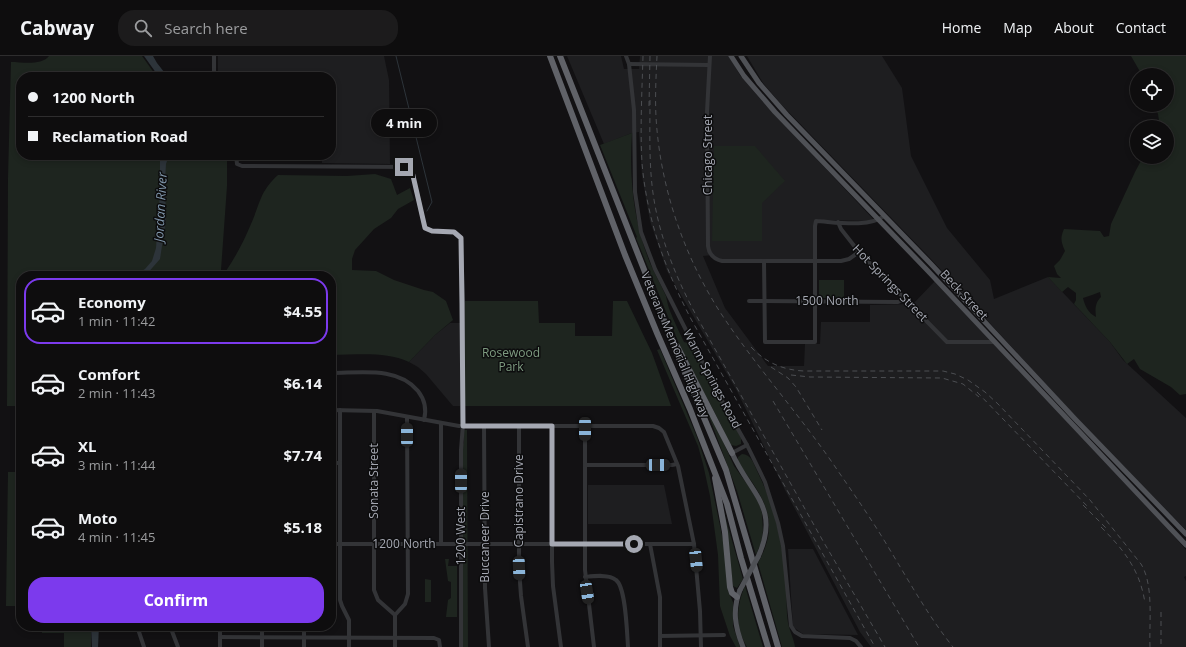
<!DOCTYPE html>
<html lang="en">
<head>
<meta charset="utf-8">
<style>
  :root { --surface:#0e0d0e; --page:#1c1b1c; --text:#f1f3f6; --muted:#9b9c9e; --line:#2e2d2e; --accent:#7c3aed }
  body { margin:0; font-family:"Open Sans",sans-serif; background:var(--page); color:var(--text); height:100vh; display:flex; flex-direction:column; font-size:15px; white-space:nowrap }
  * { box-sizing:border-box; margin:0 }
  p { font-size:13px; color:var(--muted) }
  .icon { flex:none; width:22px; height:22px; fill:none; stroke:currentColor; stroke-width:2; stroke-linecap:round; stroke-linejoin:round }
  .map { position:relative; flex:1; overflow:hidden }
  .panel { position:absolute; left:16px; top:215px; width:320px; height:360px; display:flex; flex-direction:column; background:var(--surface); border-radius:16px; box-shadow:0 2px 6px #0003,0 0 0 1px var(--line) }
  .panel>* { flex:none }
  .guide { position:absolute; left:16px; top:16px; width:320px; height:88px; border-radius:16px; box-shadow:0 2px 6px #0003,0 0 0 1px var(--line); display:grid; align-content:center; height:88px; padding:0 12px; background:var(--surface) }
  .tools { position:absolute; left:1130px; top:12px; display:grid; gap:8px }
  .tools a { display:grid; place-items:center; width:44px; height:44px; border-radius:50%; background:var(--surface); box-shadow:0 2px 6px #0003,0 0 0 1px var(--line); font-size:20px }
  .end { position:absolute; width:18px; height:18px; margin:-9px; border:5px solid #a5a8b2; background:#111; box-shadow:0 0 0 2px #111 }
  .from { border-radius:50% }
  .bubble { position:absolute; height:28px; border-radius:14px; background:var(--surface); box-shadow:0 2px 6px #0003,0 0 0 1px var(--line); font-size:13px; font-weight:700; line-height:28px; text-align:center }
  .car { position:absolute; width:12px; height:24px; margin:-12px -6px; border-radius:5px; box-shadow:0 0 3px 1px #0007; background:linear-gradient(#222 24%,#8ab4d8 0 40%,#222 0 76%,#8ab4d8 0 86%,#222 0) }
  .guide b { display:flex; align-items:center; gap:14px; height:38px; font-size:15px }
  .guide b+b { border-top:1px solid var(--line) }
  .guide i { width:10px; height:10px; background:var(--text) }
  ul { padding:7px 0 0; list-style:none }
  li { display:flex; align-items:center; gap:12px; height:66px; margin:0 8px 6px; padding:0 4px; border:2px solid transparent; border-radius:16px }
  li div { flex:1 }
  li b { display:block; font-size:15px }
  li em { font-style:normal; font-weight:700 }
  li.active { border-color:var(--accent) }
  li>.icon { width:36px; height:36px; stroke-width:1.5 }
  .button { display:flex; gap:8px; margin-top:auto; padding:8px 12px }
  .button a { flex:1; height:46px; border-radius:16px; background:var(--accent); color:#fff; font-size:16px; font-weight:700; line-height:46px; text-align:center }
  header { display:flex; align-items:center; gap:24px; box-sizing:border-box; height:56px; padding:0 20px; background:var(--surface); border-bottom:1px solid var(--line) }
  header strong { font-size:19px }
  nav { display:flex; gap:22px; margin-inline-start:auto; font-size:14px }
  .search { width:280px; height:36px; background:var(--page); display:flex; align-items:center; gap:10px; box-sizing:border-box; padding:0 14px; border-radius:16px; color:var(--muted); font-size:15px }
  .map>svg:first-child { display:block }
  .built { fill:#1e1e20; fill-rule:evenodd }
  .green { fill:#1e251f; fill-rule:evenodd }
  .water { fill:#2d343a }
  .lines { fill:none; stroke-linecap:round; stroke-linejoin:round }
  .stream { stroke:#2d343a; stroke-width:1 }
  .minor { stroke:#333437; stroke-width:4 }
  .major { stroke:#4f5156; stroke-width:5 }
  .highway { stroke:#606268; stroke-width:6 }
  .rail { stroke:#4c4e52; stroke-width:1; stroke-dasharray:5 4; stroke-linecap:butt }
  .major-bridge { stroke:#4f5156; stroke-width:5 }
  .route { stroke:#a5a8b2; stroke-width:5 }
  .labels { text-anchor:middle; stroke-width:3; stroke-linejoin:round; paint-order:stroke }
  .street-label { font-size:12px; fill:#a5a8b2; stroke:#0d0d0e }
  .park-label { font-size:12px; fill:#7e9b80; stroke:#0d0d0e }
  .water-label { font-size:13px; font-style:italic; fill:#7f95a9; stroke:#0d0d0e }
</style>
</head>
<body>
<header>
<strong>Cabway</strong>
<div class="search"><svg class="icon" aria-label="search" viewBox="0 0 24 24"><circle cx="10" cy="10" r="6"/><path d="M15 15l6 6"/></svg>Search here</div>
<nav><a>Home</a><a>Map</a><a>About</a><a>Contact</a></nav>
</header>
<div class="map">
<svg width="1186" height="591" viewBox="0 0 1186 591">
  <rect width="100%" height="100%" fill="#121113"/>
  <g class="built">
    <polygon points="218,0 384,0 389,24 390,108 322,107 322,99 331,99 331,21 218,21"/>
    <path d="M567,0H621L624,13H639L640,0H729L740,19L764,47L875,165L814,164V204H723L713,199L703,200L725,252L768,310H804L805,288H820L821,266H870V249L913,248L935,225L1175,481L1186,494V520L1184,521L1186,525V591H871L860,576L785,434L737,335L667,215L650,165L642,120L639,76L632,77L604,88ZM714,90L762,147V185Z"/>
    <polygon points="747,0 882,0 902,32 911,100 947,172 990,224 994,243 1048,221 1110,286 1123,304 1186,362 1186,474 1089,375 930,202 780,47 763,27"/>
    <polygon points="450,267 460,267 460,350 453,350 426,318 418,311 409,306 435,279"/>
    <polygon points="588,429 664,429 672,468 588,468"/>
    <polygon points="788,493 813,493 858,579 803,578 793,571"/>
  </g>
  <g class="green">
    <path d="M49,0H142L157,21H21V99H227V130L221,214L226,215C236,200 244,185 251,168C260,148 260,135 278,119L347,120L375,118L391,123L397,139L410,132L414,144L398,153L391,162L374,173L355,194L352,203V214L376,215L394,224L424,234L433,236L446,245L453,264L435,279L409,306C385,295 357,299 331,299V220H21V350H7L8,122L11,6C22,6 41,10 49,0Z"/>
    <path d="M1131,0H1186V338L1180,339L1171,331L1140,313L1134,303L1127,308L1110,286L1074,248L1076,244V237L1068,231L1062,236L1048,221L1061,222L1057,218L1054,210L1060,204L1065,195C1061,186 1060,182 1064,173L1100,175L1104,181L1109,180L1111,168L1135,116L1143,101H1167V71H1160L1158,58L1154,49H1167V19H1142ZM1100,236L1101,241C1095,247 1095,253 1096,261C1088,257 1085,250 1083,242L1092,239Z"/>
    <path d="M632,77C629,121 633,165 650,207C655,218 661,229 666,240C667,245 668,250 670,255C674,265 679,276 684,286L691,288L741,382V388L736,390L731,389C726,382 724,374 720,367L680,290L636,182L637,181L600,89Z"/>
    <polygon points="714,90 755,90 785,125 762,147 762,185 712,185"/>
    <rect x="819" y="224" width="25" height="18"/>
    <polygon points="465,245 538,245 539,267 575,267 575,280 612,280 613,245 627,245 652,297 671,350 465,350"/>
    <polygon points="660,293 697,381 709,417 724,489 728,535 733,546 733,570 740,591 736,591 730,580 720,550 718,499 710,440 703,408 698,390 657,294"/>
    <polygon points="697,335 717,372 734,410 757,442 762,457 763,475 762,484 756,499 737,435 710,363"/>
    <polygon points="464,374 467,374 468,591 463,591 462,391 464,386"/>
    <path d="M742,398C751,398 754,408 757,415C775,450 783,489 786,527C787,541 786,554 788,567C790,576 794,583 795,591H782L758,507C782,464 763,441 738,406V401Z"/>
    <polygon points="8,416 21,416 21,550 6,550"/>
    <polygon points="723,453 743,523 737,532 733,530"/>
    <polygon points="445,503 449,503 448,510 457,510 457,561 446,561 448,544 451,542 451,526 448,525"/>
    <polygon points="425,523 431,524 431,546 425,546"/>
    <path d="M745,530L763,591H747C735,571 736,551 745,530Z"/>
    <polygon points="42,570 91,570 91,591 64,591 64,577 42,577"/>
  </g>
  <g class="water">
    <polygon points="144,0 153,0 157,7 168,21 159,21"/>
    <polygon points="160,99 169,99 166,108 165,125 166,164 160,203 146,219 133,220 145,213 152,205 156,192 160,137"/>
    <polygon points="91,570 99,570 98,591 92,591"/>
  </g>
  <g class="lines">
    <polyline class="stream" points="396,0 432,146 427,155"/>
    <g class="minor">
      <polyline points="626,0 629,8 634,54 635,136 641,176 655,213 722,345 747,389 765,426 778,467 783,490 791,570 795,576 802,580 850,582 856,585 861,591"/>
      <path d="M710,0L707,56L708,190C709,199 714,203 722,205H841L849,203L859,196"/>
      <polyline points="629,8 708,9"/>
      <polyline points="214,21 214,0"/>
      <polyline points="236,99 237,108 242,110 411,111 425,172 432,175 454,176 461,182 463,247 463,368 461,394 461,591"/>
      <polyline points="838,166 841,173 859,196 947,286 995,286"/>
      <path d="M764,205L765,286H815V170L816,165C835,166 869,172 884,160"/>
      <polyline points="749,245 898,246 905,243"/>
      <path d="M331,317C360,317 398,310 418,335C425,344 427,353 424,364"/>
      <polyline points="331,354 377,355 459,370 653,370 659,372 664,376 678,410 694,488 700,555 701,591"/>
      <polyline points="340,354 340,544 342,550 349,564 349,591"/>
      <polyline points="374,355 374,534 378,544 395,559"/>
      <polyline points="441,367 441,488"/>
      <polyline points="484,370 485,532 489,591"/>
      <polyline points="519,370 519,512 521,540 528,591"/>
      <polyline points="552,370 552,506 553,530 561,591"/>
      <polyline points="585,370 585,514 594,591"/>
      <polyline points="732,397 747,389"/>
      <polyline points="331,407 340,407"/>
      <polyline points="585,409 672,409 677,408"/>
      <polyline points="331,488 694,488"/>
      <polyline points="650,488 660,541 660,591"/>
      <path d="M585,521C594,520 609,518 616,524C626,531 627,578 628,591"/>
      <polyline points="137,570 144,591"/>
      <polyline points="170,570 178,591"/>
      <polyline points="220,570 220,591"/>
      <polyline points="262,570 262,591"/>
      <polyline points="304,570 304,591"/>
      <polyline points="123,574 137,571"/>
      <polyline points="660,580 724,579"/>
      <polyline points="220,581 434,582 439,584 440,591"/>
      <polyline points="395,591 395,559 405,548 408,538 407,361"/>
    </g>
    <g class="major">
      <polyline points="731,0 744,20 775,56 928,215 1186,489"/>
      <polyline points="741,0 759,27 787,59 931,208 1076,364 1186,478"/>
      <path d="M732,397C750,438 781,451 758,501"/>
      <path d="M740,534C732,554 735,571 743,591"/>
    </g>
    <g class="highway">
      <polyline points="550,0 625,199 657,277 690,353 727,448 741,502 768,591"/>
      <polyline points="560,0 678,300 726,414 778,591"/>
      <polyline points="677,290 732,397"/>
      <polyline points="715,422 725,476 730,531 732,537 737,541"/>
    </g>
    <g class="rail">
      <path d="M643,0C642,35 640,72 642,107C647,164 665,213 691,263L875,591"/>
      <path d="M657,0C656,20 655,41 656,61C660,130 683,198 720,256C756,311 801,360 838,415C856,441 874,467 890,494C910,527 929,561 953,591"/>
      <path d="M650,44C650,73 649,101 652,129C657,176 675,220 697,261L823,485L885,591"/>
      <polyline points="649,50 650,0"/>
      <path d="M751,291C765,306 782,314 804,315H943L955,318L968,324L985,336L998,348L1090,444L1141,508C1154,529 1149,566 1150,591"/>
      <polyline points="771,311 788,322 796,331 822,374"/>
      <polyline points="791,319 810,321 942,322 963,328 979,341"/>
      <polyline points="977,336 1088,451"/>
      <polyline points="773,345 919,591"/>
      <polyline points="1083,449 1107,473"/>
      <path d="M1101,471C1124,494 1140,514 1145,547"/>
      <polyline points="1161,556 1161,591"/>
    </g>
    <polyline class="major-bridge" points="740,534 758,501"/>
  </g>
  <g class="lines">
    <polyline class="route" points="404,111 411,111 425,172 432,175 454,176 461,182 462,247 463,370 552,370 552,488 634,488"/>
  </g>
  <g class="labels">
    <g class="street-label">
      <text transform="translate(708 99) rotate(-90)" y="4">Chicago Street</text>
      <text transform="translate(890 227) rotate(46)" y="4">Hot Springs Street</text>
      <text transform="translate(964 239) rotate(47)" y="4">Beck Street</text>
      <text x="827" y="249">1500 North</text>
      <text transform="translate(675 289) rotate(67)" y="4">Veterans Memorial Highway</text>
      <text transform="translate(712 323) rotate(62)" y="4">Warm Springs Road</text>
      <text transform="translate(374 425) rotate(-90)" y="4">Sonata Street</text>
      <text transform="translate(519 445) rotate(-90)" y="4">Capistrano Drive</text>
      <text transform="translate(461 480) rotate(-90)" y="4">1200 West</text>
      <text transform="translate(485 481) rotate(-90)" y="4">Buccaneer Drive</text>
      <text x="404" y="492">1200 North</text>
    </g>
    <g class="park-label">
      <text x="511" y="301">Rosewood<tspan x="511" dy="14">Park</tspan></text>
    </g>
    <g class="water-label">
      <text transform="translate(160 151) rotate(-87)" y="5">Jordan River</text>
    </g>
  </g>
</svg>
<div class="tools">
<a><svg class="icon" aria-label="locate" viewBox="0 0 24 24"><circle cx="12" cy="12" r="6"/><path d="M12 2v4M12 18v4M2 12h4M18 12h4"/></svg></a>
<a><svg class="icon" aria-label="layers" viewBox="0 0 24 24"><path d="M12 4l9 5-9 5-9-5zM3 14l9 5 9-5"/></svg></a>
</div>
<i class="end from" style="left:634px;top:488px"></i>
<i class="end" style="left:404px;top:111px"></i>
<div class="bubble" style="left:371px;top:53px;width:66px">4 min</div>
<i class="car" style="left:585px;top:373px;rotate:180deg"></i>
<i class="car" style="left:407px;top:379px;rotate:0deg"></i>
<i class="car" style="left:658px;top:409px;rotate:90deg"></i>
<i class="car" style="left:461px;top:425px;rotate:0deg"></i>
<i class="car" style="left:696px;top:504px;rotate:174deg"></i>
<i class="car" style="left:519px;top:512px;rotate:178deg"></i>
<i class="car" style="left:587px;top:536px;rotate:171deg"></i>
<div class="guide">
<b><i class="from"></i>1200 North</b>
<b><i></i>Reclamation Road</b>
</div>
<section class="panel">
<ul>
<li class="active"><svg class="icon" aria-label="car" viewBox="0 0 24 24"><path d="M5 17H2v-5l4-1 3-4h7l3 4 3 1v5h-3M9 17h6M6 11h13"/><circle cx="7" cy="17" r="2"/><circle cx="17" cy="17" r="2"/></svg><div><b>Economy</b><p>1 min · 11:42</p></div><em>$4.55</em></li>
<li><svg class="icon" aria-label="car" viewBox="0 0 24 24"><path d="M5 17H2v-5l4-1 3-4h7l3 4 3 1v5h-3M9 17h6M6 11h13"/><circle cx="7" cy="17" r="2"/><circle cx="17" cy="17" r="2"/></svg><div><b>Comfort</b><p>2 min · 11:43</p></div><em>$6.14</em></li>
<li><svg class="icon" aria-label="car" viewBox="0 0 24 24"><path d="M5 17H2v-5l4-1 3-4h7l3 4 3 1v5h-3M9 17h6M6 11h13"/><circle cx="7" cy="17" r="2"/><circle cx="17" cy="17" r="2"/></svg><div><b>XL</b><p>3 min · 11:44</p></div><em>$7.74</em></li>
<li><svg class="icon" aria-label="car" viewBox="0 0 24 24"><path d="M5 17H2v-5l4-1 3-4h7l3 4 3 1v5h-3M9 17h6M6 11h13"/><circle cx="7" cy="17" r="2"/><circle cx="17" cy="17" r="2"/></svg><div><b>Moto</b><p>4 min · 11:45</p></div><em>$5.18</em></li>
</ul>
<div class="button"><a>Confirm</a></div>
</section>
</div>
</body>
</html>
